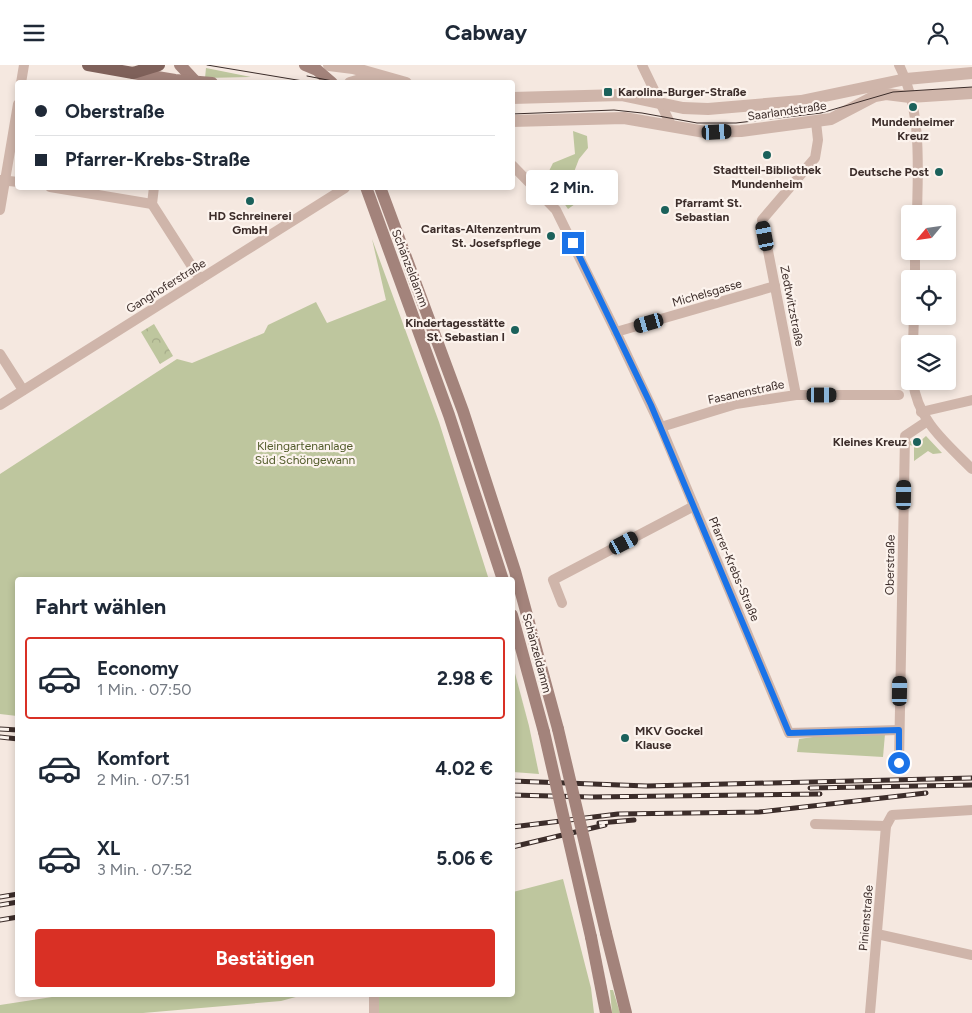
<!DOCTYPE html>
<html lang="de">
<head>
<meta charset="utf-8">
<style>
  :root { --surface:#fff; --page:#f2f2f3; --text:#1f2937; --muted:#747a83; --line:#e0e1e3; --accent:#d93025 }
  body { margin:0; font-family:Figtree,sans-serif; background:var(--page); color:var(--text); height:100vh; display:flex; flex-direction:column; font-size:19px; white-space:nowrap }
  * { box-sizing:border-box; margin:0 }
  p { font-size:16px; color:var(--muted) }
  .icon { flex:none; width:28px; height:28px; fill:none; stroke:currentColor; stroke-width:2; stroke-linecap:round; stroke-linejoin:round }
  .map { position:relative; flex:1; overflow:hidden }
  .details { position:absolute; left:15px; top:512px; width:500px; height:420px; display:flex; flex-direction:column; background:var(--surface); border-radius:5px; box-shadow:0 2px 8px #0003 }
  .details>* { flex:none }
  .top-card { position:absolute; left:15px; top:15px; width:500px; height:110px; border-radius:5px; box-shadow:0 2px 8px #0003; display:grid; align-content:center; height:110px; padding:0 20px; background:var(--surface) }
  .needle { width:32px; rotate:241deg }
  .fabs { position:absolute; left:901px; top:140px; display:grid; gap:10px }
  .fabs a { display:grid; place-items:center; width:55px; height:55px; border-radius:5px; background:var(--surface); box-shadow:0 2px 8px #0003; font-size:25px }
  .end { position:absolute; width:22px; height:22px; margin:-11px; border:6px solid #1a73e8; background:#fff; box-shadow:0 0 0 2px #fff }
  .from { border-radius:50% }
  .bubble { position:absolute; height:35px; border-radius:5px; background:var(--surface); box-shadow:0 2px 8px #0003; font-size:16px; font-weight:700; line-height:35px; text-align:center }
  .car { position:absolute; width:15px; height:30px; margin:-15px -8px; border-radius:6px; box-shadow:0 0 4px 1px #0007; background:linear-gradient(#222 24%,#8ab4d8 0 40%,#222 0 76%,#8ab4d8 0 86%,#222 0) }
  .top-card b { display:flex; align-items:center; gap:18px; height:48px; font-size:19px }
  .top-card b+b { border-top:1px solid var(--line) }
  .top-card i { width:12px; height:12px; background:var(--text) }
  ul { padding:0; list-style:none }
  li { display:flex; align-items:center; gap:15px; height:82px; margin:0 10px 8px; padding:0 10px; border:2px solid transparent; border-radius:5px }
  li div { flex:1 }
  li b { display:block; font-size:19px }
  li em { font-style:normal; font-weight:700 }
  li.current { border-color:var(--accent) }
  li>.icon { width:45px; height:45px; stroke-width:1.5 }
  h2 { padding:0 20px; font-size:22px; line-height:60px }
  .action { display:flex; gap:10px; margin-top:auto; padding:10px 20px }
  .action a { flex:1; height:58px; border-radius:5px; background:var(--accent); color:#fff; font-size:20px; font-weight:700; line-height:58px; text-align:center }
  header { display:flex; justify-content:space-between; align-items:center; height:65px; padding:0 20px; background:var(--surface); font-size:22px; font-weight:700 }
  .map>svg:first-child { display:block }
  .green { fill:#bec69e }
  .forest { fill:url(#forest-crowns) }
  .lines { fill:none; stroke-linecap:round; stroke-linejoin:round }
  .minor { stroke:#cfb5aa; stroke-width:10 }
  .tertiary { stroke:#cfb5aa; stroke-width:12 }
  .secondary { stroke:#a3837b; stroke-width:12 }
  .primary { stroke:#7f615a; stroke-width:12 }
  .tram { stroke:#3c2d2a; stroke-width:1 }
  .rail-casing { stroke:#3c2d2a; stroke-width:5 }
  .rail { stroke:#fcf3ed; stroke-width:3; stroke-dasharray:9; stroke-linecap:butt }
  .secondary-bridge { stroke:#a3837b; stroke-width:12 }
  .route { stroke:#1a73e8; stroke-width:6 }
  .poi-dot { fill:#1b615b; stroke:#fcf3ed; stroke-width:2 }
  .labels { text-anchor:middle; stroke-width:4.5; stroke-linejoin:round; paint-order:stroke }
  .poi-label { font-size:12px; font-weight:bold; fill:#3c2d2a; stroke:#fcf3ed; text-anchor:end }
  .street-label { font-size:12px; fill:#3c2d2a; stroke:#fcf3ed }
  .park-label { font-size:12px; fill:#525c2b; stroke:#fcf3ed }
</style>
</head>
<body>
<header><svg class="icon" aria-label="menu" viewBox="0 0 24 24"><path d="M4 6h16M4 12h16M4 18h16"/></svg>Cabway<svg class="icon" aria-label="person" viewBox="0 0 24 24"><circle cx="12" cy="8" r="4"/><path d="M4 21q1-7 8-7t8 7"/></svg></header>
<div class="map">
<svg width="972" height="948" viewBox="0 0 972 948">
  <defs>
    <pattern id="forest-crowns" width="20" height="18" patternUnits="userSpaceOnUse" patternTransform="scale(1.25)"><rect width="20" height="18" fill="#bec69e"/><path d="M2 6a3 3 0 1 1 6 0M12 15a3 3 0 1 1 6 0" fill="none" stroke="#a4aa88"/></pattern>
  </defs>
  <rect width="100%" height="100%" fill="#f5e8e0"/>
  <g class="green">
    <polygon points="206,3 251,12 205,13"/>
    <polygon points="573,66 587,71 588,83 579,94 574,107 575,139 568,144 546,112 553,98 575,89"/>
    <polygon points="372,174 439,357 489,515 18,515 17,651 0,649 0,409 177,294 192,298 264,268 268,260 316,237 327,258 386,235"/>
    <polygon points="926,371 942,388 933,389 928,386 914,396 914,381 909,380 910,376 917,379"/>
    <polygon points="512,597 529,661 539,709 513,707"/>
    <polygon points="885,669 883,692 797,687 799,674 827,670"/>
    <polygon points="563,814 591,923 594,948 378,948 379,930 512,930 513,827"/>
    <polygon points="610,925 613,925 620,948 612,948"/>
    <polygon points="65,930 303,930 281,936 143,948 0,948 0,940"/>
  </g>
  <polygon class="forest" points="154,259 173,291 160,299 141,267"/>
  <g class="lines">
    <g class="minor">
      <polyline points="642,0 671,60"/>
      <path d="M899,0C922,45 918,100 917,149"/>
      <polyline points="21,18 24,0"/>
      <polyline points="512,100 556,145 616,267 661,362 789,668 899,665"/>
      <polyline points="0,115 18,117"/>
      <polyline points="50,122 152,139"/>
      <polyline points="154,122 152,139 200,214"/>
      <polyline points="0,145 18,39"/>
      <polyline points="915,214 915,186"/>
      <polyline points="616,267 775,221"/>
      <polyline points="913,279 914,251"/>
      <polyline points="0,289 23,325"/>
      <path d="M913,316C917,355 946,378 972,404"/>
      <polyline points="796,330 762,155 815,93 818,75 816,57"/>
      <polyline points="0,340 345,123"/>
      <polyline points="921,347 972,335"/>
      <polyline points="661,362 736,339 796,330 899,330"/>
      <polyline points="562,538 553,515 694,441"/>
      <polyline points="899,698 905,371 926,357"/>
      <polyline points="815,759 886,761 892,750 972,745"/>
      <polyline points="877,869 972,890"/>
      <polyline points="374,948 374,930"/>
      <polyline points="870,948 886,761"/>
    </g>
    <g class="tertiary">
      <polyline points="329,0 353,3 406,18"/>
      <polyline points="350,18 374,11"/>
      <polyline points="512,33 621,30 683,43 708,44 801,36 906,14 972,8"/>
      <polyline points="512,56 624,53 705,67 741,66 831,54 875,31 886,29 910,32 972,28"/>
    </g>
    <g class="secondary">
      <polyline points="180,0 194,15"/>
      <polyline points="305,0 317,5 332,18"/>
      <polyline points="133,8 175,15 212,18"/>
      <polyline points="366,122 449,350 503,515"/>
      <polyline points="380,122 463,346 515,506 558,664"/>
      <polyline points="512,550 544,667"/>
      <polyline points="606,868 626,948"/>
      <polyline points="591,872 606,948"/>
    </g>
    <polyline class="primary" points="88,0 133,8 159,0"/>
    <g class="tram">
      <polyline points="207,0 315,18"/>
      <polyline points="307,11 343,18"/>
      <polyline points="512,49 614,45 642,48 697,58 736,58 821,48 893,27 972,22"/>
    </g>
    <defs>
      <g id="rail">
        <polyline points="0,664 18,665"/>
        <polyline points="0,672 18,674"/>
        <polyline points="512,716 647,721 972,713"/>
        <polyline points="810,723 972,720"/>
        <polyline points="512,730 591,732 820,729"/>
        <polyline points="599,758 634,755"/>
        <polyline points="512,762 618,749 759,747 926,728"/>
        <polyline points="512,782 605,760"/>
        <polyline points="0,832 18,829"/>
        <polyline points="0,840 18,837"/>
        <polyline points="0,855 18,852"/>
      </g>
    </defs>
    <use href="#rail" class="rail-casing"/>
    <use href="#rail" class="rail"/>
    <g class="secondary-bridge">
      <polyline points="558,664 606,868"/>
      <polyline points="544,667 591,872"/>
    </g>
  </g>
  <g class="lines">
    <polyline class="route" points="573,178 651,340 789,668 899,665 899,698"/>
  </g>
  <g class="poi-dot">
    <rect x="603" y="22" width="10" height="10" rx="2.5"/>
    <circle cx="913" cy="42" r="5"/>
    <circle cx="767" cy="90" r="5"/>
    <circle cx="939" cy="107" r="5"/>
    <circle cx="250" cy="136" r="5"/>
    <circle cx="665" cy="145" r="5"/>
    <circle cx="551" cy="171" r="5"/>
    <circle cx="515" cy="265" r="5"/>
    <circle cx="917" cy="377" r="5"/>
    <circle cx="625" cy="673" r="5"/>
  </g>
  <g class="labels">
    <g class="poi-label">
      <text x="618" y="31" text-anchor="start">Karolina-Burger-Straße</text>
      <text x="913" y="61" text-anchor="middle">Mundenheimer<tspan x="913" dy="14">Kreuz</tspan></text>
      <text x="767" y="109" text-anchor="middle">Stadtteil-Bibliothek<tspan x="767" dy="14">Mundenheim</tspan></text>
      <text x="929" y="111">Deutsche Post</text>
      <text x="675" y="142" text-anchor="start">Pfarramt St.<tspan x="675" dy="14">Sebastian</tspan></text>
      <text x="250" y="155" text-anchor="middle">HD Schreinerei<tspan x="250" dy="14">GmbH</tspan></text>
      <text x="541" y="168">Caritas-Altenzentrum<tspan x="541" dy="14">St. Josefspflege</tspan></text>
      <text x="505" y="262">Kindertagesstätte<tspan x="505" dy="14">St. Sebastian I</tspan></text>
      <text x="907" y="381">Kleines Kreuz</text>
      <text x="635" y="670" text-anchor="start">MKV Gockel<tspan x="635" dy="14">Klause</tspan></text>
    </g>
    <g class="street-label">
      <text transform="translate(787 46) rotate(-8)" y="4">Saarlandstraße</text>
      <text transform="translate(410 203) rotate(69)" y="4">Schänzeldamm</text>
      <text transform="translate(166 221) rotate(-32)" y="4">Ganghoferstraße</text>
      <text transform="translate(707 228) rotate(-16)" y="4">Michelsgasse</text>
      <text transform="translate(792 241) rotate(79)" y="4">Zedtwitzstraße</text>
      <text transform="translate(746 327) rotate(-12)" y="4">Fasanenstraße</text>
      <text transform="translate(890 500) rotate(-89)" y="4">Oberstraße</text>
      <text transform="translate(734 504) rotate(67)" y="4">Pfarrer-Krebs-Straße</text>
      <text transform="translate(537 588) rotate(75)" y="4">Schänzeldamm</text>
      <text transform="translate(866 853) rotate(-85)" y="4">Pinienstraße</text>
    </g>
    <g class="park-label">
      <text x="305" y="385">Kleingartenanlage<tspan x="305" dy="14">Süd Schöngewann</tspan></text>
    </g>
  </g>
</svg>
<div class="fabs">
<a><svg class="needle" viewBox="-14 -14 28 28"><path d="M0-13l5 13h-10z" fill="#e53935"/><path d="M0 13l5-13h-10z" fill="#747a83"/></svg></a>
<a><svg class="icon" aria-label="locate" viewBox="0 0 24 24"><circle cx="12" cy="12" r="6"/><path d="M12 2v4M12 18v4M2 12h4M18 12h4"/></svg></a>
<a><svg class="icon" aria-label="layers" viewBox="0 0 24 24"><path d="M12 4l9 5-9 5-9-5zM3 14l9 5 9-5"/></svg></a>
</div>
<i class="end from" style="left:899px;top:698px"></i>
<i class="end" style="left:573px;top:178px"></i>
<div class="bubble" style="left:526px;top:105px;width:92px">2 Min.</div>
<i class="car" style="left:717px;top:67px;rotate:87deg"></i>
<i class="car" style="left:765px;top:171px;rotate:349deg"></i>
<i class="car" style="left:649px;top:258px;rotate:254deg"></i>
<i class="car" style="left:822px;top:330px;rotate:90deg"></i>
<i class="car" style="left:904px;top:430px;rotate:1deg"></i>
<i class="car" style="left:624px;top:478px;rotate:62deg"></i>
<i class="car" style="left:900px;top:626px;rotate:1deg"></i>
<div class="top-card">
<b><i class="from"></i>Oberstraße</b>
<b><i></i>Pfarrer-Krebs-Straße</b>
</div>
<section class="details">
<h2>Fahrt wählen</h2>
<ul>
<li class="current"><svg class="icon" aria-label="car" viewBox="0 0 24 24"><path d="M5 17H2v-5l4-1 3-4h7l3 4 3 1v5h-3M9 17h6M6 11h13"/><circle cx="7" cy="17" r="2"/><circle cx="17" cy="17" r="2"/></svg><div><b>Economy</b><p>1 Min. · 07:50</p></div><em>2.98 €</em></li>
<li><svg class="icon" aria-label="car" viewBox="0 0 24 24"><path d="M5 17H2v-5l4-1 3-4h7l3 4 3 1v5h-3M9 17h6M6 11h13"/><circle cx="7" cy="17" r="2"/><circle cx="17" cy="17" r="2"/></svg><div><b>Komfort</b><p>2 Min. · 07:51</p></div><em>4.02 €</em></li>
<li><svg class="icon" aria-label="car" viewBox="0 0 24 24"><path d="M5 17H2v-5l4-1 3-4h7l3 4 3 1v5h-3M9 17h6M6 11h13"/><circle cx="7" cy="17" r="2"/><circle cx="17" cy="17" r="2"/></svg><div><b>XL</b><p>3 Min. · 07:52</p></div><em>5.06 €</em></li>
</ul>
<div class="action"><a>Bestätigen</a></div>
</section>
</div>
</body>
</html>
